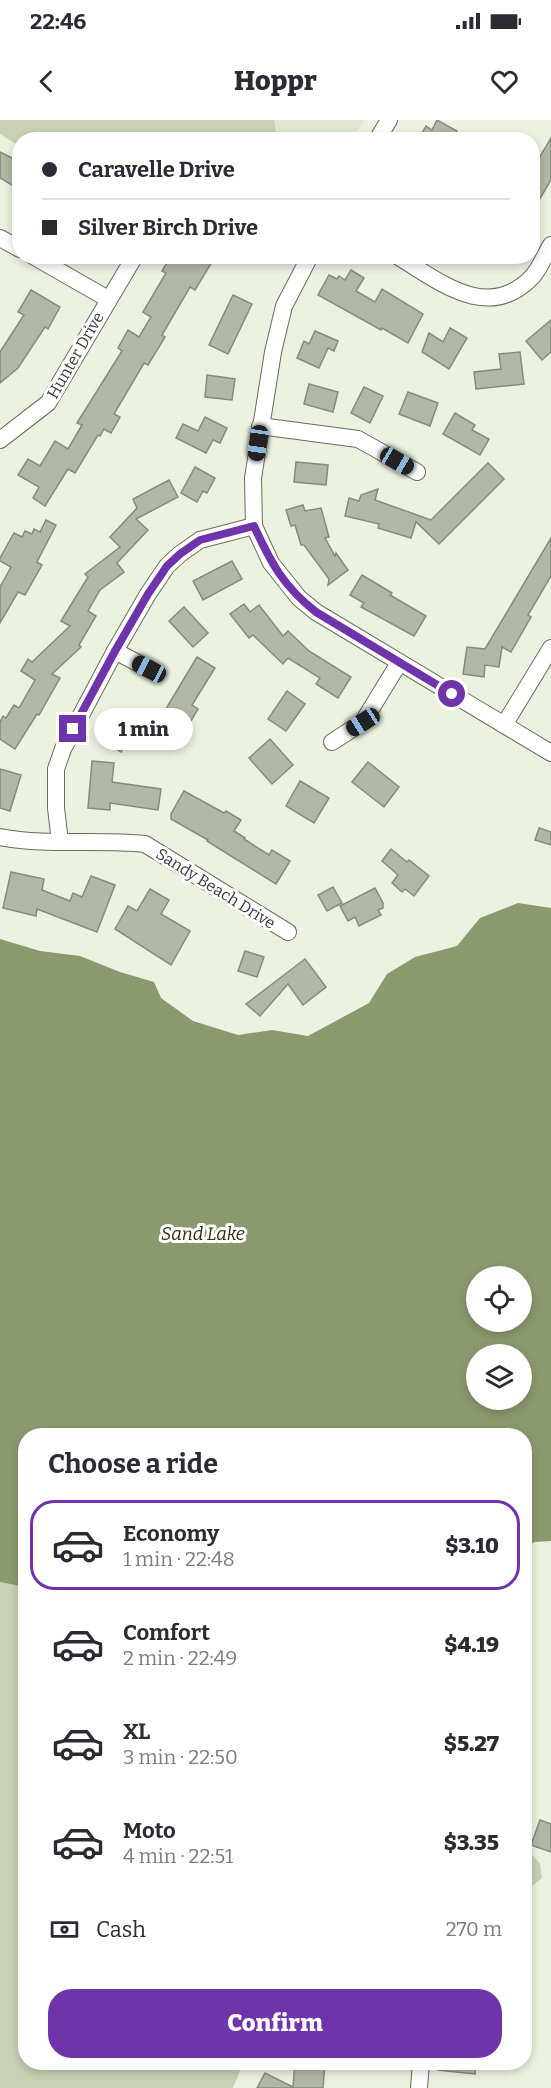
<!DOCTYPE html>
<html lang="en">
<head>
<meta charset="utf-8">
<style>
  :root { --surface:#fff; --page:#f2f2f3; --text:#2b2b33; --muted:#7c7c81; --line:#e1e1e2; --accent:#7034aa }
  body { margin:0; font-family:Bitter,serif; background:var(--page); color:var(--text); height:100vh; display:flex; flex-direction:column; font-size:22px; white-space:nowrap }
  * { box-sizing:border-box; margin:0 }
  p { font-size:20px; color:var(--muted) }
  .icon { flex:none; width:33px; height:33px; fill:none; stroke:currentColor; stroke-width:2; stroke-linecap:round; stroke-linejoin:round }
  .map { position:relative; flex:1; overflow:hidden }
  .details { position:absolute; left:18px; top:1308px; width:514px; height:642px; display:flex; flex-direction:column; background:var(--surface); border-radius:24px; box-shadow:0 3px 9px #0003 }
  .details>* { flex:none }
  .top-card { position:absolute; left:12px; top:12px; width:528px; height:132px; border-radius:24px; box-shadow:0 3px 9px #0003; display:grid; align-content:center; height:132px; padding:0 30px; background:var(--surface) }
  .fabs { position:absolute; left:466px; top:1146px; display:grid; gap:12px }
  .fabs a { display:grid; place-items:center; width:66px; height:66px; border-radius:50%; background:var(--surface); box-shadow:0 3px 9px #0003; font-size:30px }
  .end { position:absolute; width:27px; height:27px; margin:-14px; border:8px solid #7034aa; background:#fff; box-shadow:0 0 0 3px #fff }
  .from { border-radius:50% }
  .bubble { position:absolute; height:42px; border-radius:21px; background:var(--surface); box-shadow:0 3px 9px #0003; font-size:20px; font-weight:800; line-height:42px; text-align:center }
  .car { position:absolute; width:18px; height:36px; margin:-18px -9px; border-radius:8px; box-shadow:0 0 4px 2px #0007; background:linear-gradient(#222 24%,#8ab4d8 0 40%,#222 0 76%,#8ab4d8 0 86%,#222 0) }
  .top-card b { display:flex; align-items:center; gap:21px; height:57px; font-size:22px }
  .top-card b+b { border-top:2px solid var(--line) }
  .top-card i { width:15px; height:15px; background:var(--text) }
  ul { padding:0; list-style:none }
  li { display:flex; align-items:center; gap:18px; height:90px; margin:0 12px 9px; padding:0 18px; border:3px solid transparent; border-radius:24px }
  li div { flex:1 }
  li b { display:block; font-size:22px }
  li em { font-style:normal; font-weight:800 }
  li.current { border-color:var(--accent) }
  li>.icon { width:54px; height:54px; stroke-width:1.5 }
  h2 { padding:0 30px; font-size:27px; line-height:72px }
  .pay { display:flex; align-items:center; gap:15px; height:66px; padding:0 30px; font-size:22px }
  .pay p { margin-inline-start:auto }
  .button { display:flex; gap:12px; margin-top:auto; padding:12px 30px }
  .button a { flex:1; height:69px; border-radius:24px; background:var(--accent); color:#fff; font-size:24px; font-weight:800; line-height:69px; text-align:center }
  .status { display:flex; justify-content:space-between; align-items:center; height:42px; padding:0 30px; background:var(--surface); direction:ltr }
  .status svg { height:16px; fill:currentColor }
  header { display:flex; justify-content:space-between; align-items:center; height:78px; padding:0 30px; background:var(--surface); font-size:27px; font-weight:800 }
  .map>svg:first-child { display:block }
  .built { fill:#dde6ce }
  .green { fill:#c6d1b5 }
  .water { fill:#8b996f; fill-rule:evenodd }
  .building { fill:#b1b8a7; stroke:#868b7c; stroke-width:1.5 }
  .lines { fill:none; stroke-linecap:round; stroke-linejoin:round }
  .street-casing { stroke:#686d5e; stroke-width:18 }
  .street { stroke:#fff; stroke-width:16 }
  .route { stroke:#7034aa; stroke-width:8 }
  .labels { text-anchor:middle; stroke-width:6; stroke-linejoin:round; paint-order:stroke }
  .street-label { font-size:16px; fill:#383b34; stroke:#fff }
  .water-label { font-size:18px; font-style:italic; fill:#243100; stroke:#fff }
</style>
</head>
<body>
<div class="status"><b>22:46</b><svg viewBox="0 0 49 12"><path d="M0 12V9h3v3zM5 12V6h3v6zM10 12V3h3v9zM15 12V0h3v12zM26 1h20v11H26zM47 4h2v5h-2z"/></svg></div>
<header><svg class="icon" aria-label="back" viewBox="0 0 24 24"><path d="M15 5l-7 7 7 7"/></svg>Hoppr<svg class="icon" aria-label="heart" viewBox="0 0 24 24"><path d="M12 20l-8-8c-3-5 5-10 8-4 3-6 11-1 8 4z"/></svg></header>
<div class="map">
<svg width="551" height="1968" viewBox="0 0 551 1968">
  <rect width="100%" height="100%" fill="#ebf2e0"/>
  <polygon class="built" points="22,0 364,0 353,20 56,19"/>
  <g class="green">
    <polygon points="0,0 274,0 277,19 20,20 19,26 0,14"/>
    <polygon points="0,1462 25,1467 26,1942 243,1943 233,1968 0,1968"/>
    <polygon points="525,1726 540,1744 542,1758 530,1768 525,1760"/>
  </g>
  <path class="water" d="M518,783L551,788V1421L535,1422L525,1426V1316H26L25,1467L0,1462V819L40,831L80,836L120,852L154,862L161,878L193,901L238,915L272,910L308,916L369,883L387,854L415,837L457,826L480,798ZM477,1156H522V1202H477ZM477,1234H522V1280H477Z"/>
  <g class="building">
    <polygon points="437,0 457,11 452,20 418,20 426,6 432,10"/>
    <polygon points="551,18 551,60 532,92 532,50"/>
    <polygon points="0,32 20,42 20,70 0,58"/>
    <polygon points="171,136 202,136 212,142 195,170 190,167 162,215 165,217 148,245 144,243 114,294 120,297 111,313 104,309 100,316 98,315 75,353 68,349 45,386 33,378 39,367 18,355 28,339 40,346 55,321 68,329 82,305 77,303 122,231 118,228 128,210 139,217 151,197 143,192 166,153 162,151"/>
    <polygon points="351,150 364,158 356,171 375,182 382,169 423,194 408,223 382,208 381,210 318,175 329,155 337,159 339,156 345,160"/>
    <polygon points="31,170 60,187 48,209 45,207 18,248 0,263 0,232 24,195 18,192"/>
    <polygon points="233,175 252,184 228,234 209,225"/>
    <polygon points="551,200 551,232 542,240 526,221"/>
    <polygon points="450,208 467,218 449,249 422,232 429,213 443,222"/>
    <polygon points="315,211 338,221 334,231 328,228 319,248 297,238 304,221 309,224"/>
    <polygon points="520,232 524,264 476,269 474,252 501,249 499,234"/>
    <polygon points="207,255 235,259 232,280 205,277"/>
    <polygon points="309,264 338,272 333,292 304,284"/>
    <polygon points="364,267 383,276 370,303 351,293"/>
    <polygon points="408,272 438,283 430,306 399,294"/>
    <polygon points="455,293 475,305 472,310 489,319 480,335 443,314"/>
    <polygon points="205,297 227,308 220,323 213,320 206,333 176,318 183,304 198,311"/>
    <polygon points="296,342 328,345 326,365 294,362"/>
    <polygon points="488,343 504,359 439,424 416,402 411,418 378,408 379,404 345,396 349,378 359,381 361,375 378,369 375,380 431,400"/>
    <polygon points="195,347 215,358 207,373 203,371 197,382 181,373"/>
    <polygon points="169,360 178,377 136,399 148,410 117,443 124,452 100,470 88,491 96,496 79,525 81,527 52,554 60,558 39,595 37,594 15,629 0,619 0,602 3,596 6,598 14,585 19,588 35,560 21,551 28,539 32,542 70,506 61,501 88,457 85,454 120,427 110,417 137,388 133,379"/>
    <polygon points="303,385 305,391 321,388 329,417 325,418 335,436 336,433 348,450 328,465 329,459 304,425 301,425 295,405 291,406 286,390"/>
    <polygon points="46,400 56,405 37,442 42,445 25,475 18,472 0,503 0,467 11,447 0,441 0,438 14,413 22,417 25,411 32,414 34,409 40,412"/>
    <polygon points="551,418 551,456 528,495 531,497 511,532 502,527 499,547 485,545 484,557 463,554 467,527 485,529"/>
    <polygon points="232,441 242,459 203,480 193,461"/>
    <polygon points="362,455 392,473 390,475 426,496 414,516 361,487 364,483 350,475"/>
    <polygon points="244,484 250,492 259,485 283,516 288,511 309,531 351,557 338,578 316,564 320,558 288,538 283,544 253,515 249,518 230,494"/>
    <polygon points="184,487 208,513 193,527 169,501"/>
    <polygon points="197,537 215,548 192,585 198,589 176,627 152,612"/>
    <polygon points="287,571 305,584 286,611 268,599"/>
    <polygon points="115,594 136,606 121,632 101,620"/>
    <polygon points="270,619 293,645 272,664 249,638"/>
    <polygon points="92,641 114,643 112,662 161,669 158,690 110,683 110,690 88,688"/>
    <polygon points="368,642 399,667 384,687 352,662"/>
    <polygon points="0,649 21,655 10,691 0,688"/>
    <polygon points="300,661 329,678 314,703 286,686"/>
    <polygon points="184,671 224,693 226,691 241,700 234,711 245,718 244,719 269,735 272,730 290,741 276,764 207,721 208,720 171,699 171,694"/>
    <polygon points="539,708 551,712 551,725 535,720"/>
    <polygon points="391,729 407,742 409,740 429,756 414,776 405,769 402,772 392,763 398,755 382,741"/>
    <polygon points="11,752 44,759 42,770 70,781 73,773 82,777 91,756 115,765 97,812 37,789 36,796 3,788"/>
    <polygon points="333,767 342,783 327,791 318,775"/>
    <polygon points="375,768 383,783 383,788 378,790 381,795 359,806 355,797 348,801 340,786"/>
    <polygon points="150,769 169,780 161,794 190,811 171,845 115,809 128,786 137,791"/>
    <polygon points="245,831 264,837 257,857 238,851"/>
    <polygon points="305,839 326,867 303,885 288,864 260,896 246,884"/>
    <polygon points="540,1700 551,1704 551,1732 531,1725"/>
    <polygon points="295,1942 325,1942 323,1968 257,1968 265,1953 293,1967"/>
    <polygon points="439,1942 476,1942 475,1954 438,1950"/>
  </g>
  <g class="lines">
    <defs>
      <g id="street">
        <polyline points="377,20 389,0"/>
        <polyline points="0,118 20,129"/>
        <polyline points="33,136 108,179"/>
        <polyline points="310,136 284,186 273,232 253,358 254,406 271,443 299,478 316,492 551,633"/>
        <path d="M397,136C439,161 488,203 532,157C540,148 545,135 551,125"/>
        <polyline points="260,306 358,319 417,352"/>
        <polyline points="0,320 48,283 135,136"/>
        <polyline points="115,531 149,549"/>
        <polyline points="504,605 551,528"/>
        <polyline points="332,622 363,602 399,543"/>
        <path d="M0,717C48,726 97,719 145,724L288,812"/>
        <polyline points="60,722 56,688 56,649 63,629 115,531 148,474 167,446 180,434 200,420 254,406"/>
        <polyline points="419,1968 421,1942"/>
      </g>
    </defs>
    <use href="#street" class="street-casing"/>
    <use href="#street" class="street"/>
  </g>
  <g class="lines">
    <path class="route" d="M73,609L115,531L148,474L167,446L180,434L200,420L254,406C271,443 283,466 316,492L452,574"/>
  </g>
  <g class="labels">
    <g class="street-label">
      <text transform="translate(75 235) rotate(-60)" y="6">Hunter Drive</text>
      <text transform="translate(216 768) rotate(32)" y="6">Sandy Beach Drive</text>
    </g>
    <g class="water-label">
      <text x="203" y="1120">Sand Lake</text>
    </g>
  </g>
</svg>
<div class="fabs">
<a><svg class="icon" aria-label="locate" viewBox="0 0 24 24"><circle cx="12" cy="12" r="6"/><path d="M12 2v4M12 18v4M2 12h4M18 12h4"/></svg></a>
<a><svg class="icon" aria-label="layers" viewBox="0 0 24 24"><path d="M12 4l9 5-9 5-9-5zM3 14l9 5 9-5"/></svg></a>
</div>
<i class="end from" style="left:452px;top:574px"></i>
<i class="end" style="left:73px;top:609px"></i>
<div class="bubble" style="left:94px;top:588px;width:99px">1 min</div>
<i class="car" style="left:258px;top:323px;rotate:188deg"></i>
<i class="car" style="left:397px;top:341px;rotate:120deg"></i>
<i class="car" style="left:149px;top:549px;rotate:298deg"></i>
<i class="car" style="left:363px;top:602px;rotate:238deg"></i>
<div class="top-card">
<b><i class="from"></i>Caravelle Drive</b>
<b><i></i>Silver Birch Drive</b>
</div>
<section class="details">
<h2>Choose a ride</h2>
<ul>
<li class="current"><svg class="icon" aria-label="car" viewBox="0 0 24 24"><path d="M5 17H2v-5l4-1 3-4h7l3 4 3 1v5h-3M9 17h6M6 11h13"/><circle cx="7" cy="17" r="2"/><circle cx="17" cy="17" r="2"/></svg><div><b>Economy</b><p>1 min · 22:48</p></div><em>$3.10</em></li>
<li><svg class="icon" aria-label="car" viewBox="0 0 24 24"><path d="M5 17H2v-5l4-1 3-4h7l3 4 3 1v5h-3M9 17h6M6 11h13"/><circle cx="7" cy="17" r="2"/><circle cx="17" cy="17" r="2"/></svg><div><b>Comfort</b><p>2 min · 22:49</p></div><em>$4.19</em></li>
<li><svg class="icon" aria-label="car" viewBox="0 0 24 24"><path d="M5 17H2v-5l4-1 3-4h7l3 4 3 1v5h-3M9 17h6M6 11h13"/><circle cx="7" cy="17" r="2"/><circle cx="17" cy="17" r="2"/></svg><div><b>XL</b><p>3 min · 22:50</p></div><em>$5.27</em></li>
<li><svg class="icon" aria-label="car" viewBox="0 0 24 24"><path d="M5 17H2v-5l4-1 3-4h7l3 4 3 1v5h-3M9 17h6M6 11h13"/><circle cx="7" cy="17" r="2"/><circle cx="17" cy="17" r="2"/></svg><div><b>Moto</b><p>4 min · 22:51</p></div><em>$3.35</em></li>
</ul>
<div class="pay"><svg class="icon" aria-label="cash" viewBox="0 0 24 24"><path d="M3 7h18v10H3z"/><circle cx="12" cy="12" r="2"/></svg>Cash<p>270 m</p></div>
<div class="button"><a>Confirm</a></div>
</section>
</div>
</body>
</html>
